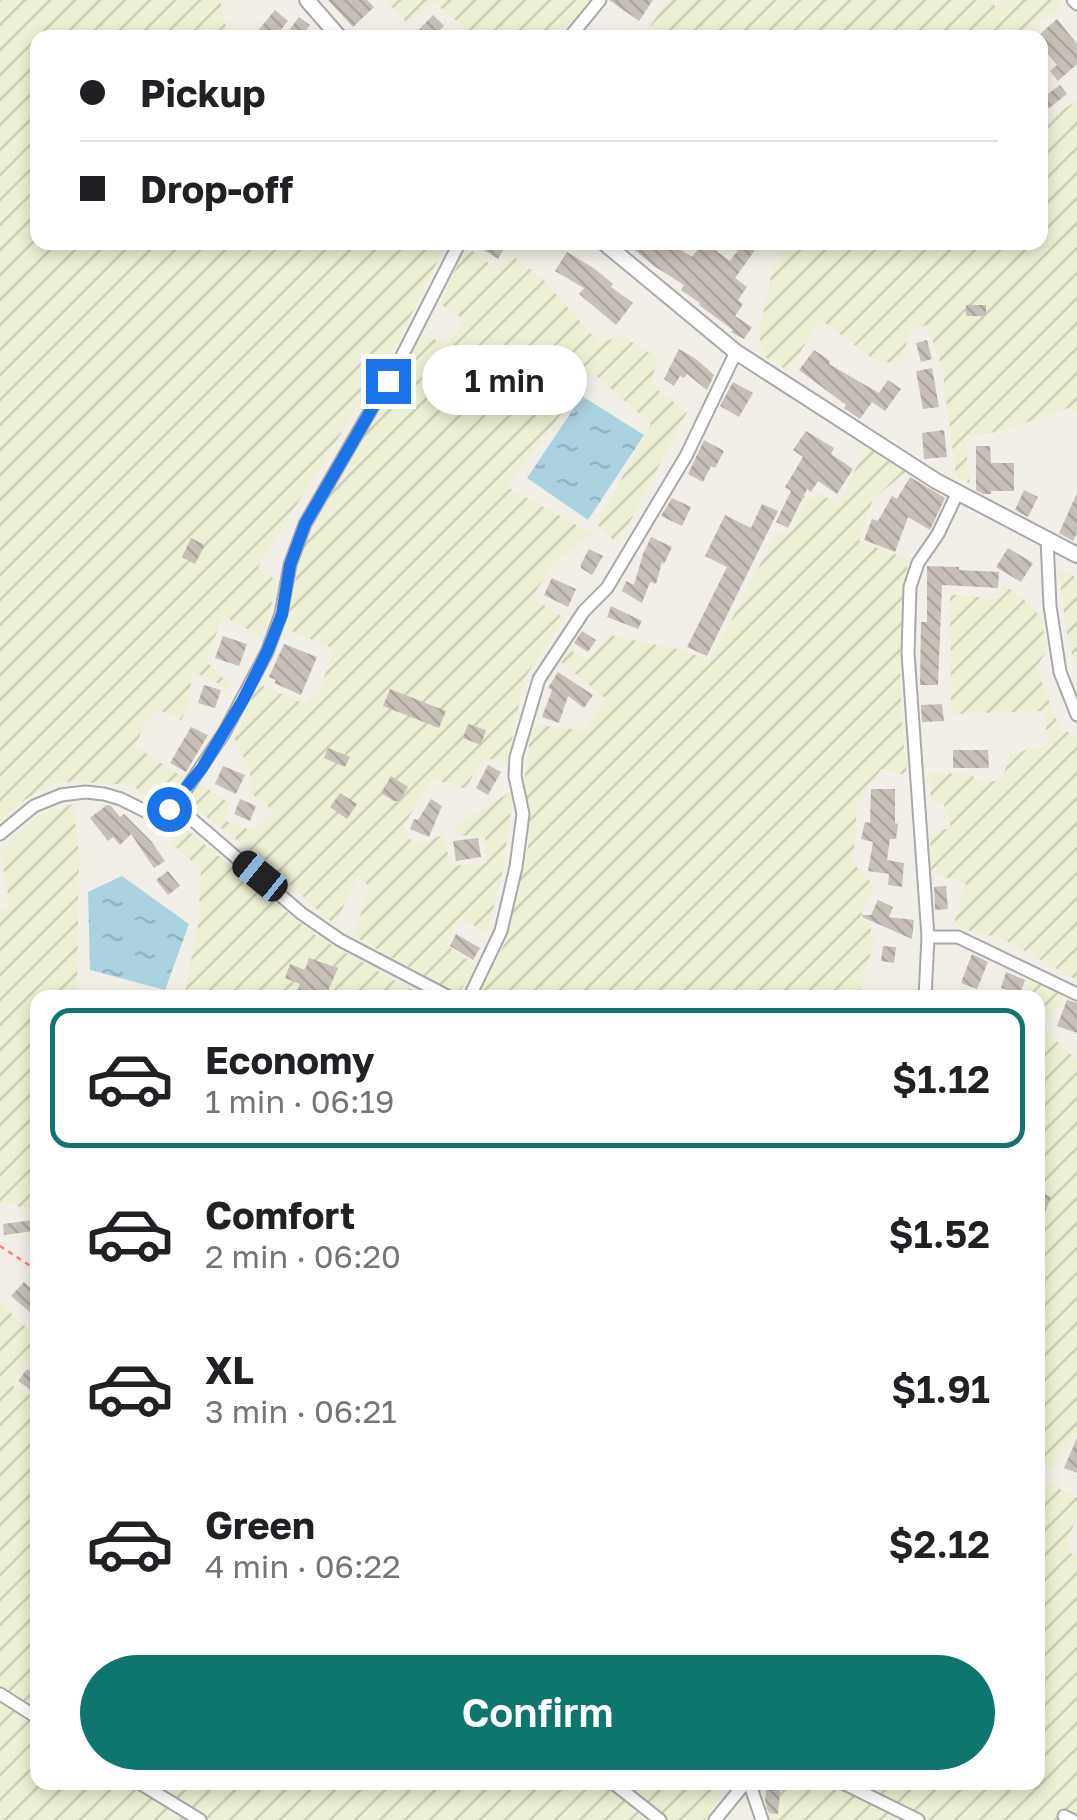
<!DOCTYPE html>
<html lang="en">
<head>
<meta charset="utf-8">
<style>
  :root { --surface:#fff; --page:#f6f6f6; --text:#202124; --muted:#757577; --line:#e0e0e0; --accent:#0f766e }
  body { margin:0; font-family:"Golos Text",sans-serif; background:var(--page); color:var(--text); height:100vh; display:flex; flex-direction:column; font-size:38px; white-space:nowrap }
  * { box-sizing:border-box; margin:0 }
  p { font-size:32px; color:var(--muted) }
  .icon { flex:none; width:55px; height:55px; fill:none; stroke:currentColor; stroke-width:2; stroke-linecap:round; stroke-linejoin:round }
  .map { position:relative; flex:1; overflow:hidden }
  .drawer { position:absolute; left:30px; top:990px; width:1015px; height:800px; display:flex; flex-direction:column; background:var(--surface); border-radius:20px; box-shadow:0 5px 15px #0003 }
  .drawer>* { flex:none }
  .top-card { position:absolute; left:30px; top:30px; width:1018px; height:220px; border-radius:20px; box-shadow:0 5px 15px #0003; display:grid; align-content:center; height:220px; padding:0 50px; background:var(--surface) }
  .end { position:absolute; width:45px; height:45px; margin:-22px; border:12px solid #1a73e8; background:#fff; box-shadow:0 0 0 5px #fff }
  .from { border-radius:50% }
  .bubble { position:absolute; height:70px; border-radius:35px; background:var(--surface); box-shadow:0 5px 15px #0003; font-size:32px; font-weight:600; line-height:70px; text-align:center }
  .car { position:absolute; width:30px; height:60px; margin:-30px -15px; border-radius:12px; box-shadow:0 0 8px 2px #0007; background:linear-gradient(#222 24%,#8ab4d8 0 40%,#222 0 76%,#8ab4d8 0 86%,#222 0) }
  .top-card b { display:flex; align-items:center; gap:35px; height:95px; font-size:38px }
  .top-card b+b { border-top:2px solid var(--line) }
  .top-card i { width:25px; height:25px; background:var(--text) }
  ul { padding:18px 0 0; list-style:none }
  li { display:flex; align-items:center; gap:30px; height:140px; margin:0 20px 15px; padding:0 30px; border:5px solid transparent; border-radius:20px }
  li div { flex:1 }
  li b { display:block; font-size:38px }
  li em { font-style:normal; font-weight:600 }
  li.selected { border-color:var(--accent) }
  li>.icon { width:90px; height:90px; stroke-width:1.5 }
  .primary-button { display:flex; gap:20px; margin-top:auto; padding:20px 50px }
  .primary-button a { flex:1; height:115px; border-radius:60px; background:var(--accent); color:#fff; font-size:40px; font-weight:600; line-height:115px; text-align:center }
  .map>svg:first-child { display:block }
  .farmland { fill:url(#farmland-furrows) }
  .water { fill:url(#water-ripples) }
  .building { fill:url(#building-back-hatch) }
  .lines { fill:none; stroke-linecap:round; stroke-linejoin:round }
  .minor-casing { stroke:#a9a9a9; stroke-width:15 }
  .tertiary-casing { stroke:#a9a9a9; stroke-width:18 }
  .path { stroke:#fa8072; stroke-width:2.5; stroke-dasharray:5 5; stroke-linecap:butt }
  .minor { stroke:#fff; stroke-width:11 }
  .tertiary { stroke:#fff; stroke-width:14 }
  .route { stroke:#1a73e8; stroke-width:12 }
</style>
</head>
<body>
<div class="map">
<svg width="1077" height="1820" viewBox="0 0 1077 1820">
  <defs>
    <pattern id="farmland-furrows" width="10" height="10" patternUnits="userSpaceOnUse" patternTransform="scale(2.5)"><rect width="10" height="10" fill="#eef0d5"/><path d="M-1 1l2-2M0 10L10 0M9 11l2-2" fill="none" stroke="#ccceb7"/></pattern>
    <pattern id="water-ripples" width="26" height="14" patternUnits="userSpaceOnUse" patternTransform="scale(2.5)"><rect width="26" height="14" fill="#aad3df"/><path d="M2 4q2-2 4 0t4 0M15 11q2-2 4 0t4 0" fill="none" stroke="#92b5bf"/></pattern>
    <pattern id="building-back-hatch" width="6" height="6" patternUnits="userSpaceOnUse" patternTransform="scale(2.5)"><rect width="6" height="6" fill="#c7bfb8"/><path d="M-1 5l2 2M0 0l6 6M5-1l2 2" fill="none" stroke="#aba49e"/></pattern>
  </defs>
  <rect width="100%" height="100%" fill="#f2efe9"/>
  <g class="farmland">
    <polygon points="0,0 220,0 228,37 38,38 38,242 430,242 442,252 399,340 258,567 278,582 262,637 223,616 206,661 232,687 228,690 210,678 192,672 188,707 181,720 157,709 143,725 136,747 186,779 155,805 133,785 57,781 16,805 0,822"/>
    <polygon points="386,0 590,0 558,37 471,38 472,34 434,2 407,23"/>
    <polygon points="669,0 991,0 996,7 1004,0 1056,0 1062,6 1025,33 1026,37 642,37"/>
    <polygon points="1077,101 1077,412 1068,408 1002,431 965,437 970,484 956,476 942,367 927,325 911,328 900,364 876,361 820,319 789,371 763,356 759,333 773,268 791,243 1040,242 1040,112 1054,115"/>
    <polygon points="466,246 496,269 514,257 541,277 599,343 622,336 657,358 651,385 687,412 625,531 616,543 597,524 651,424 592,372 507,487 591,533 554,563 532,597 564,618 524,679 507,764 493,759 481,760 466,789 432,779 403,827 414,845 443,835 451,866 487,863 485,837 457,835 452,831 472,815 514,790 502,874 487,933 460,918 445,944 476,966 458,994 353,936 370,888 358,875 335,925 250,850 186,801 200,784 229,803 223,820 253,831 275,812 251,793 250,771 234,737 258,684 305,704 320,690 334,649 285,628 305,537 419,334 448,344 465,320 440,304"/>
    <polygon points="866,447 907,471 873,499 859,541 908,559 900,635 901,716 907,775 881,769 857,804 853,863 875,887 861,912 875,937 858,997 477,997 505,943 528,847 524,783 532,724 586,731 605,698 560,661 567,649 589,659 609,635 682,650 710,661 776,534 792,532 804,504 793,500 800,493 810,500 819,492 838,506"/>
    <polygon points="1058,569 1077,578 1077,670 1068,641"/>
    <polygon points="1004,585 1018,594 1042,618 1046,652 1036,667 1060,730 1075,734 1077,738 1077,980 1001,938 953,927 966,884 931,872 930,833 951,828 944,805 931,801 930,773 970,774 980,783 1002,780 1010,754 1049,745 1043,711 951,714 950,592 955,595 995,599"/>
    <polygon points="73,804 79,855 77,990 119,997 38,998 37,1218 10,1201 0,1205 0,911 10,907 1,851 38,815"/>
    <polygon points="181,825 316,936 425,997 184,997 198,926 201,869 171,843"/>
    <polygon points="1030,980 1065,995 1060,1006 1039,1025 1077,1060 1077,1438 1074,1437 1054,1468 1038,1462 1038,998 1024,998"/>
    <polygon points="0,1302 22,1325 37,1329 37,1359 17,1373 13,1386 32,1396 37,1394 38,1782 707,1783 721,1796 705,1820 0,1820"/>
    <polygon points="1038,1479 1077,1497 1077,1519 1067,1538 1069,1552 1077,1557 1077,1820 766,1820 760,1807 760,1783 1038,1782"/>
  </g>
  <g class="water">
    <polygon points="582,396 644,435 588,520 527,478"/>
    <polygon points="122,876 189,924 165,990 90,970 88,892"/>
  </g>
  <g class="building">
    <polygon points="328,0 367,0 374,7 353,27"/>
    <polygon points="609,0 653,0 639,21"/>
    <polygon points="275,10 288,21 274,38 252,38"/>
    <polygon points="433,15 444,26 432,38 411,38"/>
    <polygon points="299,17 310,25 301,37 290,29"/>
    <polygon points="1057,19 1077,44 1077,64 1058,81 1050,71 1057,65 1040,45 1040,34"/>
    <polygon points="1060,85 1067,94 1048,109 1041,99"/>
    <polygon points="471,242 508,242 498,259"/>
    <polygon points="625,242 669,242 692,257 704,242 730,261 744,242 755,250 735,278 747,287 738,300 743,304 735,316 752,327 744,339 731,332 733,330 699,305 700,303 681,290 684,285 654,266"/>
    <polygon points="567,252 595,269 613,284 611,287 633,303 616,325 579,294 584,288 555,271"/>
    <rect x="966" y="305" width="20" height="11"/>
    <polygon points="927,340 932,359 921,362 916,343"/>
    <polygon points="679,349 696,359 714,375 707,390 687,374 684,378 680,376 674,386 664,379"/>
    <polygon points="814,350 830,361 829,364 879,393 888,380 901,389 885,411 872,402 860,419 844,408 846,405 799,370"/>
    <polygon points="932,368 939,407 923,409 916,371"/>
    <polygon points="733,382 753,393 739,417 720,406"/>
    <polygon points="944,430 947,457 924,459 922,433"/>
    <polygon points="806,431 834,448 831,454 853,469 837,494 818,481 811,492 807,489 788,528 776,522 791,491 785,487 803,457 793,450"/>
    <polygon points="704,440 724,451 715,468 711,466 703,482 688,474"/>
    <polygon points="976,446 990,446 991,463 1014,463 1014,491 991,491 991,494 983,494 976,490"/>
    <polygon points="910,477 945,498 930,530 908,517 895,552 864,540 872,519 878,521 892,496 897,499"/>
    <polygon points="1024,490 1038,497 1028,517 1015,510"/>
    <polygon points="1077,493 1077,533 1073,541 1059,533"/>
    <polygon points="672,498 691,507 682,526 661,516"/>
    <polygon points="762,504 778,511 707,656 687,647 727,567 705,556 725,515 751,528"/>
    <polygon points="651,537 672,547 664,564 662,562 656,584 650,582 642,603 622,591 626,581 634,585 643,554"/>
    <polygon points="191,538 205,545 195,564 182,557"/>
    <polygon points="1008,548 1033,563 1021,582 996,567"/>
    <polygon points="589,549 603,556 592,575 581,568 581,564"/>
    <polygon points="927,566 959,567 959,570 999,572 998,588 942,585 938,685 920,685 921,622 927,622"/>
    <polygon points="552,578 576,589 568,607 544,595"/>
    <polygon points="611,606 642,621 638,629 607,617"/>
    <polygon points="582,631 596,640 588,652 574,643"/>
    <polygon points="223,636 247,644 239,666 215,658"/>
    <polygon points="284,644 317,657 301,695 274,683 276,680 269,677"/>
    <polygon points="558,672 593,695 584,708 568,696 559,723 542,717 552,690 548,688"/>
    <polygon points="204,685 221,690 215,708 198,703"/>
    <polygon points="390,689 446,711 439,728 383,706"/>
    <polygon points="942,704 944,721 922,722 921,705"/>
    <polygon points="468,724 486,730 481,745 463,738"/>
    <polygon points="191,727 208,735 186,772 170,763"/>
    <polygon points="328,748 350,757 345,767 324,758"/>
    <polygon points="953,750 988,750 989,768 953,768"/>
    <polygon points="488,765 501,772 488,795 476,788"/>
    <polygon points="223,766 245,775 236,794 215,784"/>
    <polygon points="391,776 408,787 399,801 394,801 381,793"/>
    <polygon points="871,789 895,789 895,823 898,824 896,839 890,839 887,860 904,863 902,887 888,885 889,874 868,871 873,842 861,839 865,822 870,823"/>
    <polygon points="340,793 357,804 347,819 330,807"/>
    <polygon points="240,799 256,806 250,821 234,814"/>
    <polygon points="431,799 442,806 429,837 410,829 414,819 418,820"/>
    <polygon points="107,805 111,806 120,817 124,814 151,841 165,861 154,868 131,834 120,845 113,837 108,841 90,818"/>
    <polygon points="478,838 481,857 456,861 453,841"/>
    <polygon points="168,871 180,886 168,895 156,880"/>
    <polygon points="946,886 948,909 935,910 934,887"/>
    <polygon points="878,900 893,907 889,917 914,920 912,939 862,917 863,915 871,915"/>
    <polygon points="456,934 480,948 473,960 450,946"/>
    <polygon points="883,946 896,947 894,963 881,961"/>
    <polygon points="972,954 988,962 977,989 961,983"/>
    <polygon points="309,958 338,968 325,998 295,998 300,984 285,978 290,964 305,970"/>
    <polygon points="1006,972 1025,980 1020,994 1001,988"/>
    <polygon points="1067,1000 1077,1003 1077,1033 1057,1026"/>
    <polygon points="1038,1191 1051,1197 1038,1230"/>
    <polygon points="33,1220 34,1231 4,1235 3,1224"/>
    <polygon points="24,1282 38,1295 38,1306 31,1313 11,1296"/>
    <polygon points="27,1369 38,1377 38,1395 18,1381"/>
    <polygon points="1077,1438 1077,1473 1064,1468"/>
    <polygon points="767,1782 781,1782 778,1814 769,1813 765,1800"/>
  </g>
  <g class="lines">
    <defs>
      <g id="minor">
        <polyline points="1073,0 1077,4"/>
        <polyline points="569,38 600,0"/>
        <polyline points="1047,539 1050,606 1060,672 1077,715"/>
        <polyline points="174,804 301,913 340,940 451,998"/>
        <polyline points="0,834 34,806 61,795 85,792 104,794 121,799 147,812 159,814 169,809 183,794 224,733 267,652 281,614 290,565 305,524 402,356 460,242"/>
        <polyline points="928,937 958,937 1077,994"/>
        <polyline points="469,998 501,931 516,867 523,814 515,776 516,757 539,679 584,611 607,588 686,456 736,352"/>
        <polyline points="925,998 928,937 908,653 910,587 918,563 938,534 958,492"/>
        <polyline points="0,1694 38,1718"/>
        <polyline points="138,1782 200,1820"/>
        <polyline points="612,1782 660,1820"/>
        <polyline points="749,1782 762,1820"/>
        <polyline points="841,1782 918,1820"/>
        <polyline points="1064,1816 1072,1820"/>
        <polyline points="715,1820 746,1782"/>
      </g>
      <g id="tertiary">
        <polyline points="307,0 340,38"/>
        <polyline points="603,242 736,352 936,481 1077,555"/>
      </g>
    </defs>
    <use href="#minor" class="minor-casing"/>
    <use href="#tertiary" class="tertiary-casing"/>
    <polyline class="path" points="0,1246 38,1271"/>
    <use href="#minor" class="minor"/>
    <use href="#tertiary" class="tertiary"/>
  </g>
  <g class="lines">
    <polyline class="route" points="169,809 202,768 243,700 267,652 282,614 290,565 305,524 388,381"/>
  </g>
</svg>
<i class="end from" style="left:169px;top:809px"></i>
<i class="end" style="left:388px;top:381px"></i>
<div class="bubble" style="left:422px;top:345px;width:165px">1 min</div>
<i class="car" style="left:260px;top:876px;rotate:309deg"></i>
<div class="top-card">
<b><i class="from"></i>Pickup</b>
<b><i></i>Drop-off</b>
</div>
<section class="drawer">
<ul>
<li class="selected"><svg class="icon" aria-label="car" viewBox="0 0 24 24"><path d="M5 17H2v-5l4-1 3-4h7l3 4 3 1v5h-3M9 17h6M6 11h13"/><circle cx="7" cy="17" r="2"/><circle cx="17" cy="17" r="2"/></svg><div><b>Economy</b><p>1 min · 06:19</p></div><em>$1.12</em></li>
<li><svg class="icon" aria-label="car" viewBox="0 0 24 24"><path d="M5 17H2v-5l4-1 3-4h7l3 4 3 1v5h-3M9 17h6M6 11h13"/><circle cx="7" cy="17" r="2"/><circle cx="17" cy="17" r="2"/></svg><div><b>Comfort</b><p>2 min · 06:20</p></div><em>$1.52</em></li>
<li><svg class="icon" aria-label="car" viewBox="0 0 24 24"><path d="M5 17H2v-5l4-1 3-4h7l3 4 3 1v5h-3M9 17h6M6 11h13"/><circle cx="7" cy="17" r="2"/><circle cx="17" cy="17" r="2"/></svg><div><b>XL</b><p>3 min · 06:21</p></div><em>$1.91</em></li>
<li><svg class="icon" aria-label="car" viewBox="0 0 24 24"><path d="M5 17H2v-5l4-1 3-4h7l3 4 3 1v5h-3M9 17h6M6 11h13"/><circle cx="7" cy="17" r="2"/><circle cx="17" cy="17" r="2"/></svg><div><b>Green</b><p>4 min · 06:22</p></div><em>$2.12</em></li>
</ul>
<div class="primary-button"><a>Confirm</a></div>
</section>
</div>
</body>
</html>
